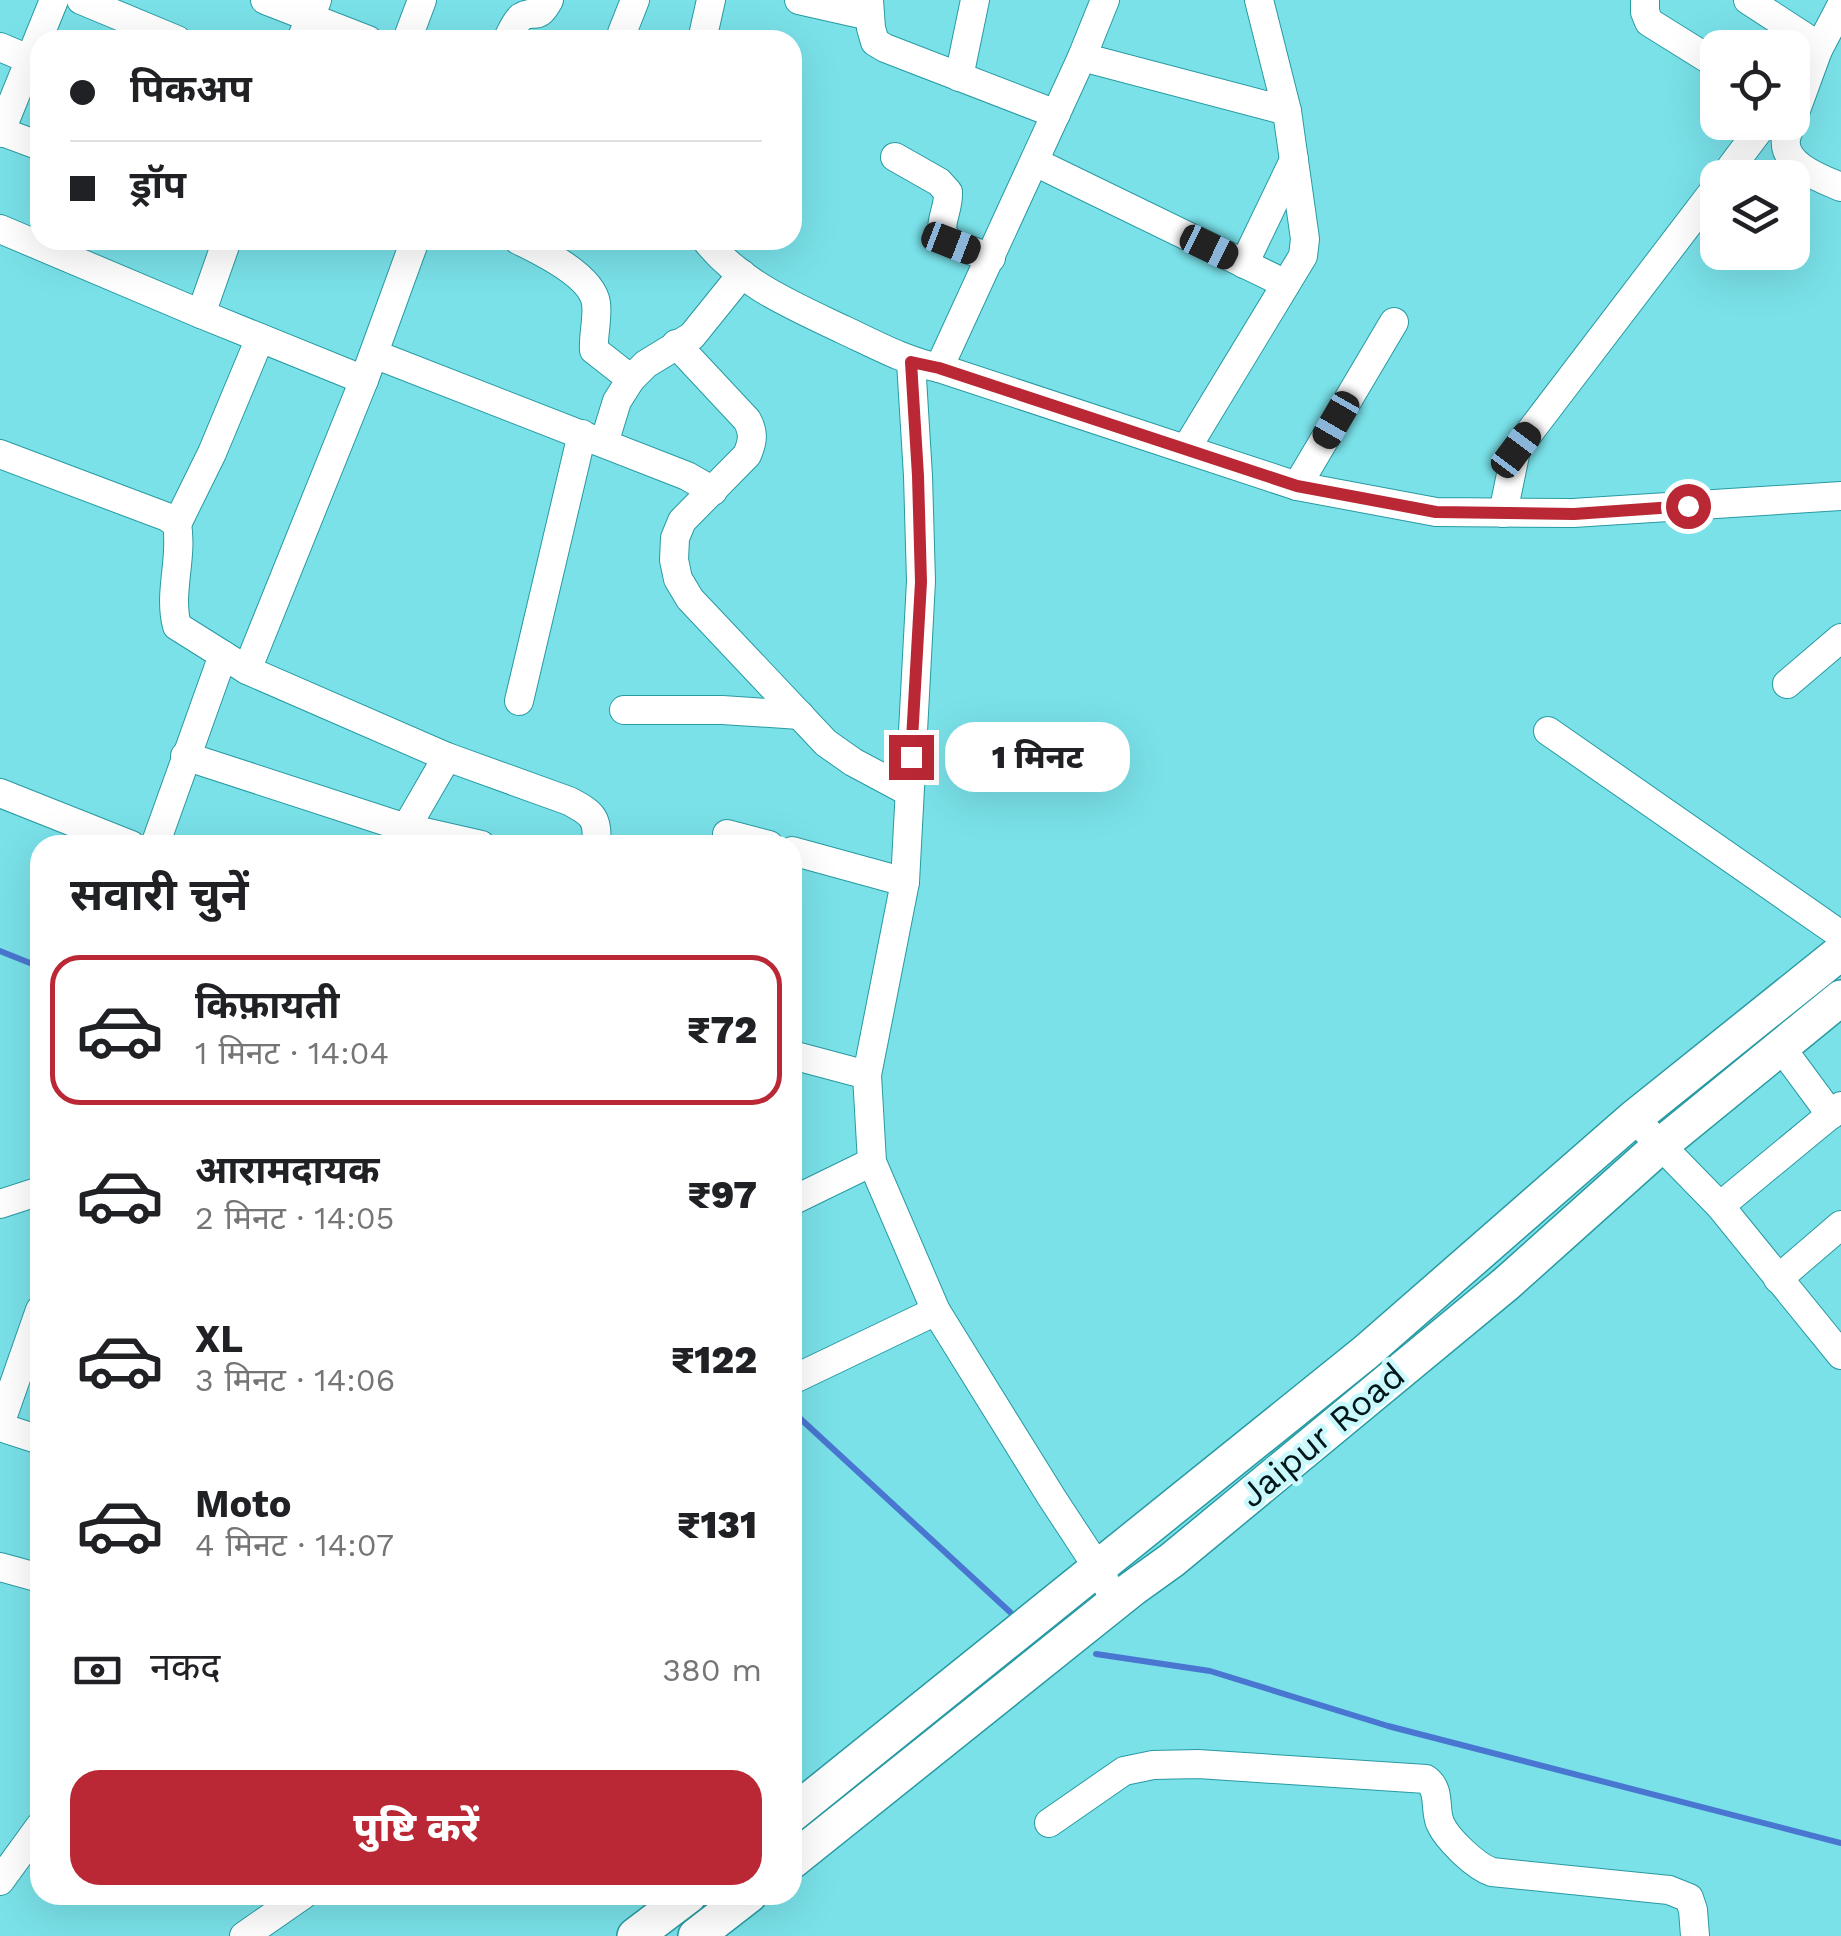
<!DOCTYPE html>
<html lang="hi">
<head>
<meta charset="utf-8">
<style>
  :root { --surface:#fff; --page:#f6f6f6; --text:#202124; --muted:#757577; --line:#e0e0e0; --accent:#b92834 }
  body { margin:0; font-family:"Work Sans","Noto Sans Devanagari",sans-serif; background:var(--page); color:var(--text); height:100vh; display:flex; flex-direction:column; font-size:38px; white-space:nowrap }
  * { box-sizing:border-box; margin:0 }
  p { font-size:32px; color:var(--muted) }
  .icon { flex:none; width:55px; height:55px; fill:none; stroke:currentColor; stroke-width:2; stroke-linecap:round; stroke-linejoin:round }
  .map { position:relative; flex:1; overflow:hidden }
  .panel { position:absolute; left:30px; top:835px; width:772px; height:1070px; display:flex; flex-direction:column; background:var(--surface); border-radius:30px; box-shadow:0 10px 40px #0002 }
  .panel>* { flex:none }
  .guide { position:absolute; left:30px; top:30px; width:772px; height:220px; border-radius:30px; box-shadow:0 10px 40px #0002; display:grid; align-content:center; height:220px; padding:0 40px; background:var(--surface) }
  .tools { position:absolute; left:1700px; top:30px; display:grid; gap:20px }
  .tools a { display:grid; place-items:center; width:110px; height:110px; border-radius:20px; background:var(--surface); box-shadow:0 10px 40px #0002; font-size:50px }
  .end { position:absolute; width:45px; height:45px; margin:-22px; border:12px solid #b92834; background:#fff; box-shadow:0 0 0 5px #fff }
  .from { border-radius:50% }
  .bubble { position:absolute; height:70px; border-radius:30px; background:var(--surface); box-shadow:0 10px 40px #0002; font-size:32px; font-weight:800; line-height:70px; text-align:center }
  .car { position:absolute; width:30px; height:60px; margin:-30px -15px; border-radius:12px; box-shadow:0 0 8px 2px #0007; background:linear-gradient(#222 24%,#8ab4d8 0 40%,#222 0 76%,#8ab4d8 0 86%,#222 0) }
  .guide b { display:flex; align-items:center; gap:35px; height:95px; font-size:38px }
  .guide b+b { border-top:2px solid var(--line) }
  .guide i { width:25px; height:25px; background:var(--text) }
  ul { padding:0; list-style:none }
  li { display:flex; align-items:center; gap:30px; height:150px; margin:0 20px 15px; padding:0 20px; border:5px solid transparent; border-radius:30px }
  li div { flex:1 }
  li b { display:block; font-size:38px }
  li em { font-style:normal; font-weight:800 }
  li.current { border-color:var(--accent) }
  li>.icon { width:90px; height:90px; stroke-width:1.5 }
  h2 { padding:0 40px; font-size:45px; line-height:120px }
  .pay { display:flex; align-items:center; gap:25px; height:110px; padding:0 40px; font-size:38px }
  .pay p { margin-inline-start:auto }
  .button { display:flex; gap:20px; margin-top:auto; padding:20px 40px }
  .button a { flex:1; height:115px; border-radius:30px; background:var(--accent); color:#fff; font-size:40px; font-weight:800; line-height:115px; text-align:center }
  .map>svg:first-child { display:block }
  .lines { fill:none; stroke-linecap:round; stroke-linejoin:round }
  .stream { stroke:#4976d0; stroke-width:6 }
  .minor-casing { stroke:#289aa2; stroke-width:30 }
  .major-casing { stroke:#289aa2; stroke-width:38 }
  .minor { stroke:#fff; stroke-width:28 }
  .major { stroke:#fff; stroke-width:35 }
  .route { stroke:#b92834; stroke-width:12 }
  .labels { text-anchor:middle; stroke-width:9; stroke-linejoin:round; paint-order:stroke }
  .street-label { font-size:35px; fill:#021719; stroke:#caf9fd }
</style>
</head>
<body>
<div class="map">
<svg width="1841" height="1936" viewBox="0 0 1841 1936">
  <rect width="100%" height="100%" fill="#7ae1e9"/>
  <g class="lines">
    <g class="stream">
      <polyline points="0,951 40,967"/>
      <polyline points="792,1411 1010,1612"/>
      <polyline points="1096,1654 1210,1671 1388,1726 1841,1843"/>
    </g>
    <defs>
      <g id="minor">
        <polyline points="81,0 177,40"/>
        <polyline points="265,0 368,40"/>
        <polyline points="799,0 870,16"/>
        <polyline points="869,0 871,28 875,42 885,48 1056,114"/>
        <polyline points="1645,0 1645,12 1649,22 1718,65"/>
        <polyline points="1748,0 1811,41 1818,50 1792,121"/>
        <polyline points="622,33 635,0"/>
        <polyline points="301,40 317,0"/>
        <polyline points="407,40 422,0"/>
        <path d="M507,40C511,33 515,22 521,17C536,8 536,23 549,0"/>
        <polyline points="702,40 711,0"/>
        <polyline points="0,47 40,64"/>
        <polyline points="1818,50 1841,6"/>
        <polyline points="1082,57 1287,111"/>
        <polyline points="959,77 975,0"/>
        <path d="M1792,122C1790,128 1787,133 1786,139C1782,165 1822,179 1841,187"/>
        <polyline points="0,131 40,146"/>
        <polyline points="0,133 54,0"/>
        <path d="M895,157L939,182L948,192C949,207 941,218 942,233L951,243L991,258"/>
        <polyline points="1035,162 1286,284"/>
        <polyline points="1723,178 1765,122"/>
        <polyline points="0,229 201,314 364,380"/>
        <path d="M518,240C541,251 592,276 596,303C598,318 593,335 594,350L631,379"/>
        <path d="M706,240C740,284 796,307 844,330C876,345 905,361 939,368L1297,486L1436,512L1573,513L1841,496"/>
        <polyline points="1244,264 1294,160"/>
        <polyline points="201,314 227,240"/>
        <path d="M676,344L747,420C754,433 753,441 747,455L682,521L675,538L674,560L678,579L690,599L826,743L853,762L909,792"/>
        <polyline points="374,354 687,476 713,491"/>
        <polyline points="911,362 918,476 921,581 905,882 867,1075 872,1162 936,1311 1052,1498 1098,1568 1116,1602"/>
        <polyline points="939,368 1082,57 1105,0"/>
        <polyline points="604,443 617,401 631,379 646,364 692,336 742,274"/>
        <polyline points="1186,449 1303,256 1305,239 1287,111 1259,0"/>
        <path d="M0,454L167,517L177,524C183,558 168,593 177,626L247,670L447,757L569,801C592,813 599,818 596,845"/>
        <polyline points="1297,486 1394,322"/>
        <polyline points="1503,513 1516,450 1718,185"/>
        <polyline points="177,524 212,453 260,338"/>
        <polyline points="247,670 364,380 415,240"/>
        <polyline points="1787,684 1841,638"/>
        <polyline points="519,701 582,434"/>
        <polyline points="624,710 722,710 800,715"/>
        <polyline points="1548,731 1841,935"/>
        <polyline points="185,756 406,828 481,845"/>
        <polyline points="0,793 131,845"/>
        <polyline points="727,834 769,845"/>
        <polyline points="155,845 223,655"/>
        <polyline points="394,845 406,828 447,757"/>
        <polyline points="792,851 905,882"/>
        <polyline points="1780,1046 1831,1115"/>
        <polyline points="792,1055 867,1075"/>
        <polyline points="1634,1118 1720,1206 1841,1355"/>
        <polyline points="792,1201 872,1162"/>
        <polyline points="0,1204 40,1191"/>
        <polyline points="1720,1206 1841,1106"/>
        <polyline points="1778,1279 1841,1225"/>
        <polyline points="792,1380 936,1311"/>
        <polyline points="0,1424 40,1310"/>
        <polyline points="0,1427 40,1440"/>
        <polyline points="0,1567 40,1578"/>
        <path d="M1049,1823L1124,1771L1153,1765L1198,1764L1426,1779C1441,1790 1434,1807 1440,1823C1447,1839 1475,1866 1492,1872L1669,1890L1689,1898L1693,1910L1695,1936"/>
        <polyline points="0,1881 40,1826"/>
        <polyline points="244,1936 303,1895"/>
      </g>
      <g id="major">
        <polyline points="792,1814 1366,1352 1634,1118 1841,952"/>
        <polyline points="792,1861 1133,1588 1172,1560 1507,1283 1661,1145 1841,998"/>
        <polyline points="635,1936 689,1895"/>
        <polyline points="696,1936 749,1895"/>
      </g>
    </defs>
    <use href="#minor" class="minor-casing"/>
    <use href="#major" class="major-casing"/>
    <use href="#minor" class="minor"/>
    <use href="#major" class="major"/>
  </g>
  <g class="lines">
    <polyline class="route" points="911,757 921,582 918,476 911,362 939,368 1297,486 1436,512 1574,514 1688,506"/>
  </g>
  <g class="labels">
    <g class="street-label">
      <text transform="translate(1322 1435) rotate(-40)" y="12">Jaipur Road</text>
    </g>
  </g>
</svg>
<div class="tools">
<a><svg class="icon" aria-label="locate" viewBox="0 0 24 24"><circle cx="12" cy="12" r="6"/><path d="M12 2v4M12 18v4M2 12h4M18 12h4"/></svg></a>
<a><svg class="icon" aria-label="layers" viewBox="0 0 24 24"><path d="M12 4l9 5-9 5-9-5zM3 14l9 5 9-5"/></svg></a>
</div>
<i class="end from" style="left:1688px;top:506px"></i>
<i class="end" style="left:911px;top:757px"></i>
<div class="bubble" style="left:945px;top:722px;width:185px">1 मिनट</div>
<i class="car" style="left:951px;top:243px;rotate:111deg"></i>
<i class="car" style="left:1209px;top:247px;rotate:116deg"></i>
<i class="car" style="left:1336px;top:420px;rotate:210deg"></i>
<i class="car" style="left:1516px;top:450px;rotate:37deg"></i>
<div class="guide">
<b><i class="from"></i>पिकअप</b>
<b><i></i>ड्रॉप</b>
</div>
<section class="panel">
<h2>सवारी चुनें</h2>
<ul>
<li class="current"><svg class="icon" aria-label="car" viewBox="0 0 24 24"><path d="M5 17H2v-5l4-1 3-4h7l3 4 3 1v5h-3M9 17h6M6 11h13"/><circle cx="7" cy="17" r="2"/><circle cx="17" cy="17" r="2"/></svg><div><b>किफ़ायती</b><p>1 मिनट · 14:04</p></div><em>₹72</em></li>
<li><svg class="icon" aria-label="car" viewBox="0 0 24 24"><path d="M5 17H2v-5l4-1 3-4h7l3 4 3 1v5h-3M9 17h6M6 11h13"/><circle cx="7" cy="17" r="2"/><circle cx="17" cy="17" r="2"/></svg><div><b>आरामदायक</b><p>2 मिनट · 14:05</p></div><em>₹97</em></li>
<li><svg class="icon" aria-label="car" viewBox="0 0 24 24"><path d="M5 17H2v-5l4-1 3-4h7l3 4 3 1v5h-3M9 17h6M6 11h13"/><circle cx="7" cy="17" r="2"/><circle cx="17" cy="17" r="2"/></svg><div><b>XL</b><p>3 मिनट · 14:06</p></div><em>₹122</em></li>
<li><svg class="icon" aria-label="car" viewBox="0 0 24 24"><path d="M5 17H2v-5l4-1 3-4h7l3 4 3 1v5h-3M9 17h6M6 11h13"/><circle cx="7" cy="17" r="2"/><circle cx="17" cy="17" r="2"/></svg><div><b>Moto</b><p>4 मिनट · 14:07</p></div><em>₹131</em></li>
</ul>
<div class="pay"><svg class="icon" aria-label="cash" viewBox="0 0 24 24"><path d="M3 7h18v10H3z"/><circle cx="12" cy="12" r="2"/></svg>नकद<p>380 m</p></div>
<div class="button"><a>पुष्टि करें</a></div>
</section>
</div>
</body>
</html>
